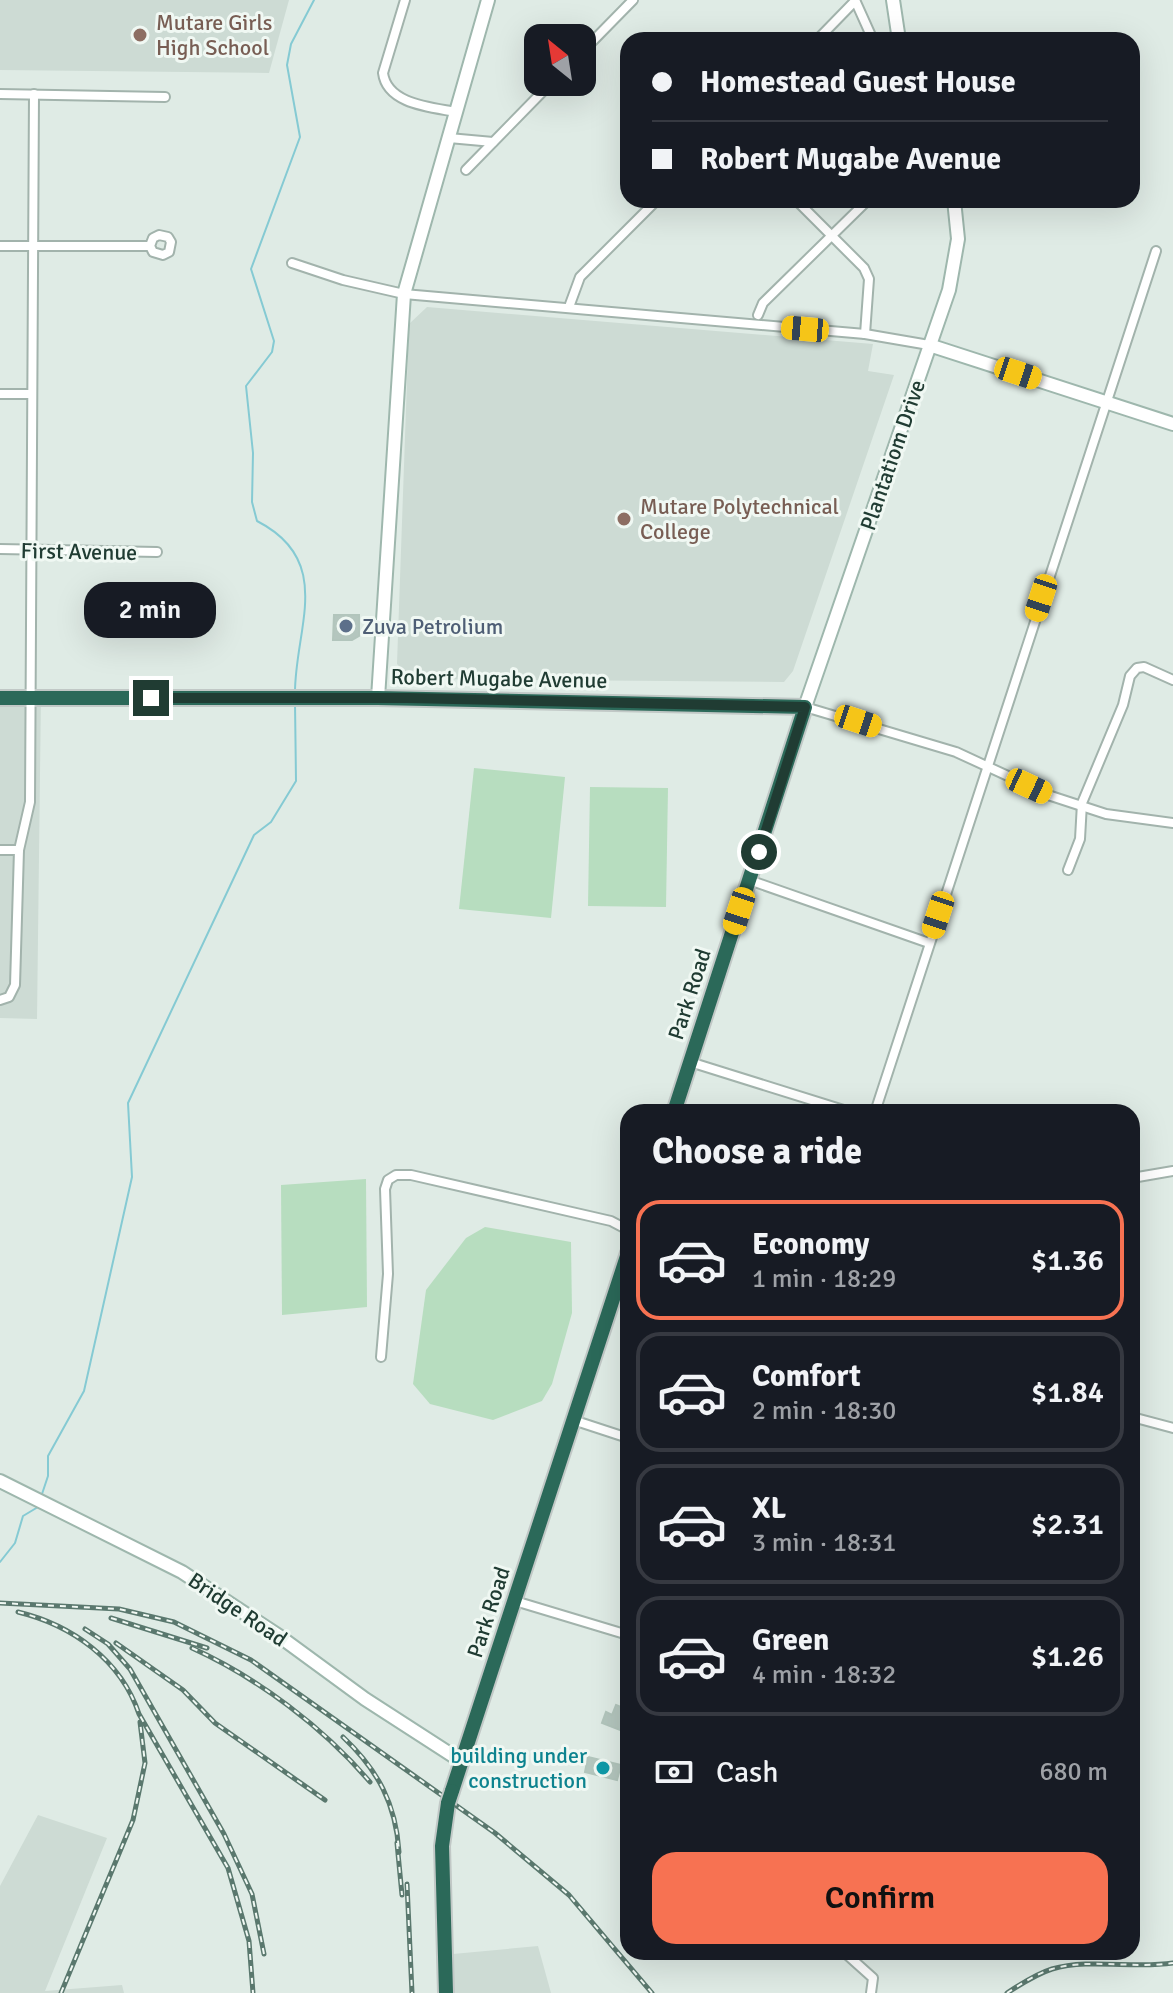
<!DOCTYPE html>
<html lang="en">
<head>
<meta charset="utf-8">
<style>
  :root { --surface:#171b24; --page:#242831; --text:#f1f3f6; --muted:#9ea1a6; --line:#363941; --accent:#f77252 }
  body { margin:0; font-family:Signika,sans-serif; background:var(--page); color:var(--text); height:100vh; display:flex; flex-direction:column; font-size:30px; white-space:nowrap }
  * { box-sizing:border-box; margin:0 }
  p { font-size:26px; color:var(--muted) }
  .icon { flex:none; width:44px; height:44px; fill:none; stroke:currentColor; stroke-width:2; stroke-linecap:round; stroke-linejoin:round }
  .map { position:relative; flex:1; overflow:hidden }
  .sheet { position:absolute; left:620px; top:1104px; width:520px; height:856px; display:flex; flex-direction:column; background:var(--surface); border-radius:24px; box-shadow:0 8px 32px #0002 }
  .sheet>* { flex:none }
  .top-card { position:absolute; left:620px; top:32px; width:520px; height:176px; border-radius:24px; box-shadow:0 8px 32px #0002; display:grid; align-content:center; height:176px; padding:0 32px; background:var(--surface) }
  .needle { width:52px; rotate:330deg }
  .fabs { position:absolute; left:524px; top:24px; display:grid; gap:16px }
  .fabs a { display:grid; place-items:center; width:72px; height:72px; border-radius:16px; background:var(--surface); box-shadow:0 8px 32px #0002; font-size:40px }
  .end { position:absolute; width:36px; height:36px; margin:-18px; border:10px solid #203c33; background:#fff; box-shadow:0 0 0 4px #fff }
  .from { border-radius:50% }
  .bubble { position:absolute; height:56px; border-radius:24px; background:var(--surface); box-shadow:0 8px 32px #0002; font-size:26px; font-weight:600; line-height:56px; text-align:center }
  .car { position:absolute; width:24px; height:48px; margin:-24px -12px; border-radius:10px; box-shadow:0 0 6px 2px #0007; background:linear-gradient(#f5c518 24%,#345 0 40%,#f5c518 0 76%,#345 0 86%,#f5c518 0) }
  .top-card b { display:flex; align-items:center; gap:28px; height:76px; font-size:30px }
  .top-card b+b { border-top:2px solid var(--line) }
  .top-card i { width:20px; height:20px; background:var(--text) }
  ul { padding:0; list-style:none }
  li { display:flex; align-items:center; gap:24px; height:120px; margin:0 16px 12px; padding:0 16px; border:4px solid var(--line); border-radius:24px }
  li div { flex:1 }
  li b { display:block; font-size:30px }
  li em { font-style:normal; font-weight:600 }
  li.on { border-color:var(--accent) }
  li>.icon { width:72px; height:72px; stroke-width:1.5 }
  h2 { padding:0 32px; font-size:36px; line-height:96px }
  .pay { display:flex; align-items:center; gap:20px; height:88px; padding:0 32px; font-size:30px }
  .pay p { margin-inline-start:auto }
  .primary-button { display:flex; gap:16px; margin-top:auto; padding:16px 32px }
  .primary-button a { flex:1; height:92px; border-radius:24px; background:var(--accent); color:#111; font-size:32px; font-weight:600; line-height:92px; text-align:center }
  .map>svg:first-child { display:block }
  .built { fill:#cddbd4 }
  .green { fill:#b7ddbf }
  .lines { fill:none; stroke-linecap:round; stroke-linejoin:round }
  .stream { stroke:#85cad3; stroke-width:2 }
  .building { fill:#b4c6be; stroke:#b2c5bc; stroke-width:2 }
  .street-casing { stroke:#a2b3ac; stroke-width:12 }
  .secondary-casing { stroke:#9eb7ad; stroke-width:16 }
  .highway-casing { stroke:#c1c8c6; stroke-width:18 }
  .street { stroke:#fff; stroke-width:8 }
  .secondary { stroke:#fff; stroke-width:12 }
  .highway { stroke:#2b6959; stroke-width:14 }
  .rail-casing { stroke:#5a786e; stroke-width:5 }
  .rail { stroke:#f0f8f3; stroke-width:2; stroke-dasharray:6; stroke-linecap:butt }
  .highway-bridge-casing { stroke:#c1c8c6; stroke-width:18; stroke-linecap:butt }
  .highway-bridge { stroke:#2b6959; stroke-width:14 }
  .route { stroke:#203c33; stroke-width:10 }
  .education-dot { fill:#8d6e63; stroke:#f0f8f3; stroke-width:3 }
  .service-dot { fill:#5c6f8a; stroke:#f0f8f3; stroke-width:3 }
  .culture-dot { fill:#0f9aa8; stroke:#f0f8f3; stroke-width:3 }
  .labels { text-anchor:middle; stroke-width:6; stroke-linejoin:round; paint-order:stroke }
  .education-label { font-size:22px; fill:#785e54; stroke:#f0f8f3; text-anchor:start }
  .street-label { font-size:22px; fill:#203c33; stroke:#f0f8f3 }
  .service-label { font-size:22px; fill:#4e5e75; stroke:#f0f8f3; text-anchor:start }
  .culture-label { font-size:22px; fill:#0d838f; stroke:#f0f8f3; text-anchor:end }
</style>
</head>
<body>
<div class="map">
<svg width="1173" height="1993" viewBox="0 0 1173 1993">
  <rect width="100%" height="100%" fill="#dfebe5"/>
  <g class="built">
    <polygon points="0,0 289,0 269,73 0,70"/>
    <polygon points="427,307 873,344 868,371 894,375 793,671 784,682 412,679 397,664 409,324"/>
    <polygon points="0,693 41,693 37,1019 0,1018"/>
    <polygon points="38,1815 107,1838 45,1991 122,1985 124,1993 0,1993 0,1886"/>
    <polygon points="538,1946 551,1993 454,1993 453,1954"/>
  </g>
  <g class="green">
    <polygon points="474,768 565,777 551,918 459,909"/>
    <polygon points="590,787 668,788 666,907 588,906"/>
    <polygon points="366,1179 367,1307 282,1315 281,1185"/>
    <polygon points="485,1227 571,1242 572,1313 552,1384 542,1401 493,1420 430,1404 413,1384 426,1290 466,1238"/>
  </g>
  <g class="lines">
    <g class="stream">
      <path d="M295,692C295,628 335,561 257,521L252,502L253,453L246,386L272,352L274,341L251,269L300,137L287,65L291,44L314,0"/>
      <polyline points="41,1497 48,1476 48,1456 84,1391 132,1177 128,1103 254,835 271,822 296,781 295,703"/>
      <polyline points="0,1562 15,1543 23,1516 38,1507"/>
    </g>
  </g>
  <g class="building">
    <polygon points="334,615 359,615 359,636 352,640 333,640"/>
    <polygon points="616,1705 628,1710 628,1733 602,1723 606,1712 612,1715"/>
    <polygon points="588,1757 621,1765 617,1780 585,1772"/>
  </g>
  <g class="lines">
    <defs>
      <g id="street">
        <path d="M405,0L383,73C387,104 430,107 456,112"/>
        <polyline points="855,0 873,40"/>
        <polyline points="817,40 855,1"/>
        <polyline points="582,52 633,0"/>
        <polyline points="0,94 165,97"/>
        <polyline points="449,138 493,142"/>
        <polyline points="466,170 552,82"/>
        <polyline points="796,200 864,268 869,279 865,334"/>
        <polyline points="0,246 150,246 153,252 163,255 169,252 171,242 168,237 159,235 153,238 150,246"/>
        <polyline points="292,263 343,280 404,294 865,334 929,345"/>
        <polyline points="569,307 580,277 657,200"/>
        <polyline points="758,315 763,303 868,200"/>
        <polyline points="0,394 32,394"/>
        <polyline points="0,549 157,552"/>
        <polyline points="805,707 956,752 1051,796 1106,814 1173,823"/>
        <polyline points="0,850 19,850"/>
        <polyline points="1068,870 1080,839 1082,803 1123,705 1130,676 1137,668 1144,667 1173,680"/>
        <polyline points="749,880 929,943"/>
        <polyline points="0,1000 9,997 15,985 19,850 30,802 34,94"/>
        <polyline points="690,1062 850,1112"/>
        <polyline points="875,1112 1156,251"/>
        <polyline points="1132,1178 1173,1171"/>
        <polyline points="381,1357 388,1274 385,1189 388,1180 396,1175 411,1175 611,1221 628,1230"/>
        <polyline points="1132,1417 1173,1428"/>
        <polyline points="573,1420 628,1438"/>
        <polyline points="515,1601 628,1635"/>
        <polyline points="844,1952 873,1978 871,1993"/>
      </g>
      <g id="secondary">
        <polyline points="893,0 899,40"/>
        <polyline points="929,345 1173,424"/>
        <polyline points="378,698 404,294 488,0"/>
        <polyline points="805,707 949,290 958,239 954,200"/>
        <polyline points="0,1481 182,1572 279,1636 365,1699 461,1761"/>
      </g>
      <g id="highway">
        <polyline points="0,698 378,698 805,707 674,1112"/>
        <polyline points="452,1791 628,1253"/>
        <polyline points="446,1993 442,1846 448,1803"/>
      </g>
    </defs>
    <use href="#street" class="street-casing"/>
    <use href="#secondary" class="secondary-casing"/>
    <use href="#highway" class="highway-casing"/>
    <use href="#street" class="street"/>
    <use href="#secondary" class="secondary"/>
    <use href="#highway" class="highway"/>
    <defs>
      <g id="rail">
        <polyline points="0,1603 119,1609 174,1622 251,1660 495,1833 569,1895 652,1993"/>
        <path d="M18,1612C72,1625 121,1660 139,1714L228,1868L249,1941L253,1993"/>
        <polyline points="111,1618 207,1648"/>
        <polyline points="85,1629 108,1644 130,1669 224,1834 252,1894 264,1954"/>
        <polyline points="116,1643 183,1690 215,1723 325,1800"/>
        <path d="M192,1648C258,1678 323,1727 370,1782"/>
        <path d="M343,1737C378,1770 396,1804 399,1852"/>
        <polyline points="397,1843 402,1895"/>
        <polyline points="407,1884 412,1993"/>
        <polyline points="61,1993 133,1820 145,1763 140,1722"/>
        <path d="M1007,1993C1021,1984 1036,1974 1052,1969C1090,1958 1134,1969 1173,1963"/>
      </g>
    </defs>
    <use href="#rail" class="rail-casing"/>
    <use href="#rail" class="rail"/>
    <defs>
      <polyline id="highway-bridge" points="448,1803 452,1791"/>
    </defs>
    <use href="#highway-bridge" class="highway-bridge-casing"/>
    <use href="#highway-bridge" class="highway-bridge"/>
  </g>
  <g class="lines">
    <polyline class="route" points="151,698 408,698 805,707 759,852"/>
  </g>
  <g class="education-dot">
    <circle cx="140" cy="35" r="8"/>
    <circle cx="624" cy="519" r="8"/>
  </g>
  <circle class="service-dot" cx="346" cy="626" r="8"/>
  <circle class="culture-dot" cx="603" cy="1768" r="8"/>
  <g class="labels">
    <g class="education-label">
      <text x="156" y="30">Mutare Girls<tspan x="156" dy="25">High School</tspan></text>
      <text x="640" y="514">Mutare Polytechnical<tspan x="640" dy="25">College</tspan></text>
    </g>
    <g class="street-label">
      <text transform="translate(892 455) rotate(-71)" y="8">Plantatiom Drive</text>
      <text transform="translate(79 551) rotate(1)" y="8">First Avenue</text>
      <text transform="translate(499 678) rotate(1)" y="8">Robert Mugabe Avenue</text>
      <text transform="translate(689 994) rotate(-72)" y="8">Park Road</text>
      <text transform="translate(238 1609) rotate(34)" y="8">Bridge Road</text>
      <text transform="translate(488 1612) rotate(-72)" y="8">Park Road</text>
    </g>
    <g class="service-label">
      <text x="362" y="634">Zuva Petrolium</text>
    </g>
    <g class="culture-label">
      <text x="587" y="1763">building under<tspan x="587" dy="25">construction</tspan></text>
    </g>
  </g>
</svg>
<div class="fabs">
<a><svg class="needle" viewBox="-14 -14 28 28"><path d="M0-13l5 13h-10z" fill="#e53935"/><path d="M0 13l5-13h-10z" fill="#9ea1a6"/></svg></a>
</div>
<i class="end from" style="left:759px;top:852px"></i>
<i class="end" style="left:151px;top:698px"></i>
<div class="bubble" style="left:84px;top:582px;width:132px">2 min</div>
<i class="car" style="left:805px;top:329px;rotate:275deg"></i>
<i class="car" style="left:1018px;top:373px;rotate:108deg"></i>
<i class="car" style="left:1041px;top:598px;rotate:198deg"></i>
<i class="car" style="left:858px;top:721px;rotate:108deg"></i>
<i class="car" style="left:1029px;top:786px;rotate:115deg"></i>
<i class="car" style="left:739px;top:911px;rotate:198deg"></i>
<i class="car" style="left:938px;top:915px;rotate:198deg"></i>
<div class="top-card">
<b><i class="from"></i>Homestead Guest House</b>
<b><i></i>Robert Mugabe Avenue</b>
</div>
<section class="sheet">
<h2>Choose a ride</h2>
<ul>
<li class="on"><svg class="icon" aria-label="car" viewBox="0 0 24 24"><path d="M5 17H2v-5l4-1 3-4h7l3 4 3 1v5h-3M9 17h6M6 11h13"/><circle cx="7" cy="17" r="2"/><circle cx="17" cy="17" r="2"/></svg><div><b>Economy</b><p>1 min · 18:29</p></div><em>$1.36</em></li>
<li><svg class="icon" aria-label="car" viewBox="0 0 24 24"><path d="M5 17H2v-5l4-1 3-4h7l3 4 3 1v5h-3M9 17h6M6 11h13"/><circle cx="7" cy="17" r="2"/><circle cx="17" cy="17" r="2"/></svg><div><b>Comfort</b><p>2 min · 18:30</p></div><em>$1.84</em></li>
<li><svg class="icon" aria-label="car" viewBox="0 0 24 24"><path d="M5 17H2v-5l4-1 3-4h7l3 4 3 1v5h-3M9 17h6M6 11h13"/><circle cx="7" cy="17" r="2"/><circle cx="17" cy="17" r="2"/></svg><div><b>XL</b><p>3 min · 18:31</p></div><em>$2.31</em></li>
<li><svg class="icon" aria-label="car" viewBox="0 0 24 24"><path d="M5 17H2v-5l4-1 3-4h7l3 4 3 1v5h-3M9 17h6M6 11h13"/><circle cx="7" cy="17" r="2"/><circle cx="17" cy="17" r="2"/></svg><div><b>Green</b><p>4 min · 18:32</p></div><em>$1.26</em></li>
</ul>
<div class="pay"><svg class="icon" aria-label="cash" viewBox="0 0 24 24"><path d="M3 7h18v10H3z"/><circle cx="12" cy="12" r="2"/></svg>Cash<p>680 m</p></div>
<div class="primary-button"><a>Confirm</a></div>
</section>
</div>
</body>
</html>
